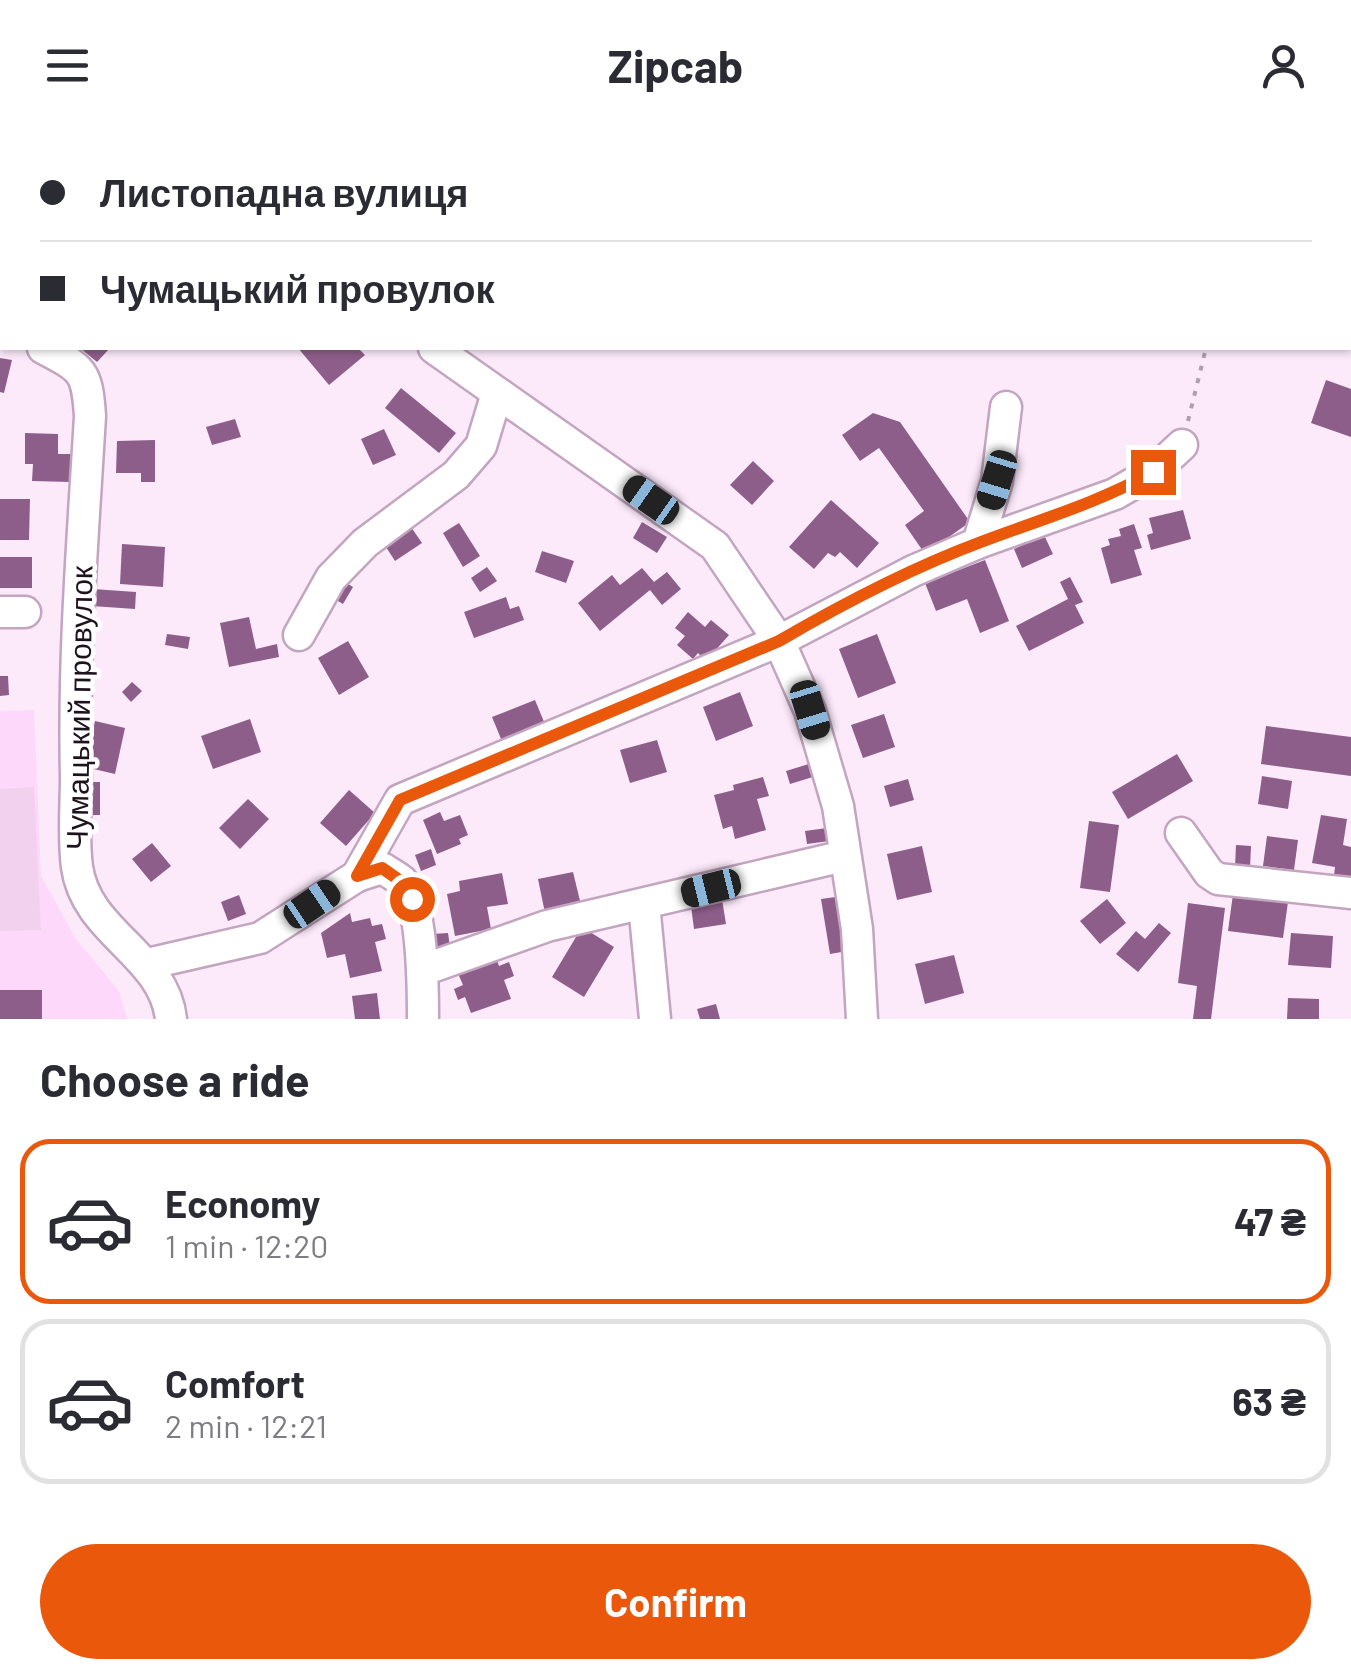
<!DOCTYPE html>
<html lang="en">
<head>
<meta charset="utf-8">
<style>
  :root { --surface:#fff; --page:#f7f7f7; --text:#2b2b33; --muted:#7c7c81; --line:#e1e1e2; --accent:#ea580c }
  body { margin:0; font-family:Barlow,sans-serif; background:var(--page); color:var(--text); height:100vh; display:flex; flex-direction:column; font-size:38px; white-space:nowrap }
  * { box-sizing:border-box; margin:0 }
  p { font-size:32px; color:var(--muted) }
  .icon { flex:none; width:55px; height:55px; fill:none; stroke:currentColor; stroke-width:2; stroke-linecap:round; stroke-linejoin:round }
  .map { position:relative; height:889px; overflow:hidden }
  .side { display:flex; flex-direction:column; background:var(--surface); flex:1 }
  .side>* { flex:none }
  .guide { position:absolute; left:0px; top:0px; width:1352px; height:220px; box-shadow:0 2px 8px #0004; display:grid; align-content:center; height:220px; padding:0 40px; background:var(--surface) }
  .end { position:absolute; width:45px; height:45px; margin:-22px; border:12px solid #ea580c; background:#fff; box-shadow:0 0 0 5px #fff }
  .from { border-radius:50% }
  .car { position:absolute; width:30px; height:60px; margin:-30px -15px; border-radius:12px; box-shadow:0 0 8px 2px #0007; background:linear-gradient(#222 24%,#8ab4d8 0 40%,#222 0 76%,#8ab4d8 0 86%,#222 0) }
  .guide b { display:flex; align-items:center; gap:35px; height:95px; font-size:38px }
  .guide b+b { border-top:2px solid var(--line) }
  .guide i { width:25px; height:25px; background:var(--text) }
  ul { padding:0; list-style:none }
  li { display:flex; align-items:center; gap:30px; height:165px; margin:0 20px 15px; padding:0 20px; border:5px solid var(--line); border-radius:30px }
  li div { flex:1 }
  li b { display:block; font-size:38px }
  li em { font-style:normal; font-weight:700 }
  li.current { border-color:var(--accent) }
  li>.icon { width:90px; height:90px; stroke-width:1.5 }
  h2 { padding:0 40px; font-size:45px; line-height:120px }
  .primary-button { display:flex; gap:20px; margin-top:auto; padding:20px 40px }
  .primary-button a { flex:1; height:115px; border-radius:60px; background:var(--accent); color:#fff; font-size:40px; font-weight:700; line-height:115px; text-align:center }
  header { display:flex; justify-content:space-between; align-items:center; height:130px; padding:0 40px; background:var(--surface); font-size:45px; font-weight:700 }
  .map>svg:first-child { display:block }
  .built { fill:#fdd8fa }
  .green { fill:#f2d1ef }
  .building { fill:#8e5e8b }
  .lines { fill:none; stroke-linecap:round; stroke-linejoin:round }
  .minor-casing { stroke:#c3a5c0; stroke-width:35 }
  .path { stroke:#ae9fad; stroke-width:4; stroke-dasharray:5 8; stroke-linecap:butt }
  .minor { stroke:#fff; stroke-width:30 }
  .route { stroke:#ea580c; stroke-width:12 }
  .labels { text-anchor:middle; stroke-width:9; stroke-linejoin:round; paint-order:stroke }
  .street-label { font-size:30px; fill:#1e131d; stroke:#fff }
</style>
</head>
<body>
<header><svg class="icon" aria-label="menu" viewBox="0 0 24 24"><path d="M4 6h16M4 12h16M4 18h16"/></svg>Zipcab<svg class="icon" aria-label="person" viewBox="0 0 24 24"><circle cx="12" cy="8" r="4"/><path d="M4 21q1-7 8-7t8 7"/></svg></header>
<div class="map">
<svg width="1351" height="889" viewBox="0 0 1351 889">
  <rect width="100%" height="100%" fill="#fceafa"/>
  <polygon class="built" points="34,580 41,746 76,809 119,861 127,889 0,889 0,581"/>
  <polygon class="green" points="34,657 41,800 0,801 0,659"/>
  <g class="building">
    <polygon points="80,218 110,218 97,232"/>
    <polygon points="298,218 358,218 365,225 329,255"/>
    <polygon points="0,228 12,230 4,263 0,262"/>
    <polygon points="1326,250 1351,259 1351,307 1311,293"/>
    <polygon points="401,258 456,303 439,323 385,278"/>
    <polygon points="873,283 900,292 970,392 925,424 905,395 924,381 879,318 860,331 842,305"/>
    <polygon points="235,289 241,307 212,315 206,297"/>
    <polygon points="384,299 396,325 373,335 361,309"/>
    <polygon points="25,303 58,304 58,324 71,324 70,352 32,351 33,334 25,334"/>
    <polygon points="155,310 155,352 141,352 141,343 116,343 117,311"/>
    <polygon points="753,331 774,351 752,375 730,355"/>
    <polygon points="0,369 30,369 29,410 0,410"/>
    <polygon points="831,370 879,413 857,438 840,422 835,427 828,423 814,439 789,417"/>
    <polygon points="1183,380 1191,409 1151,420 1147,405 1153,403 1149,388"/>
    <polygon points="642,392 667,407 657,423 633,408"/>
    <polygon points="459,393 480,426 463,437 443,403"/>
    <polygon points="1134,394 1142,418 1134,420 1142,445 1111,454 1101,418 1110,415 1108,409 1121,406 1119,399"/>
    <polygon points="411,397 422,413 395,431 384,414"/>
    <polygon points="1044,405 1053,424 1022,438 1014,419"/>
    <polygon points="122,414 165,417 163,457 120,454"/>
    <polygon points="542,421 574,431 566,453 535,442"/>
    <rect x="0" y="427" width="32" height="31"/>
    <polygon points="985,430 1009,491 980,503 967,469 936,481 925,453"/>
    <polygon points="487,437 497,451 480,462 471,448"/>
    <polygon points="642,438 654,452 667,442 681,459 662,475 650,460 600,501 578,473 612,445 620,455"/>
    <polygon points="1070,447 1083,472 1075,475 1084,493 1029,521 1016,496 1068,469 1060,452"/>
    <polygon points="338,448 353,457 343,474 328,465"/>
    <polygon points="93,459 136,462 135,479 92,476"/>
    <polygon points="506,467 510,479 519,476 524,490 474,508 464,482"/>
    <polygon points="688,482 705,497 711,490 729,505 706,531 698,523 693,529 677,515 685,506 675,498"/>
    <polygon points="249,487 256,519 277,514 279,527 229,537 220,493"/>
    <polygon points="167,504 190,507 188,519 165,515"/>
    <polygon points="877,504 896,553 858,568 839,519"/>
    <polygon points="348,511 369,547 339,565 318,528"/>
    <polygon points="0,546 8,546 9,565 0,566"/>
    <polygon points="132,552 142,561 131,572 122,562"/>
    <polygon points="740,562 753,596 716,611 703,577"/>
    <polygon points="535,570 547,599 504,616 492,587"/>
    <polygon points="884,584 895,617 863,628 851,595"/>
    <polygon points="250,589 261,622 213,639 201,606"/>
    <polygon points="95,591 125,598 115,644 85,637"/>
    <polygon points="1266,596 1351,607 1351,646 1261,634"/>
    <polygon points="657,610 667,642 630,653 620,620"/>
    <polygon points="1177,624 1193,651 1128,689 1112,662"/>
    <polygon points="812,633 816,646 790,654 786,641"/>
    <polygon points="1262,646 1292,651 1288,679 1258,674"/>
    <polygon points="763,647 769,666 757,669 766,700 735,709 732,696 723,699 714,665 734,660 733,655"/>
    <polygon points="908,649 914,670 890,677 884,656"/>
    <rect x="86" y="652" width="14" height="33"/>
    <polygon points="349,660 375,683 346,716 320,693"/>
    <polygon points="248,669 269,689 240,719 219,698"/>
    <polygon points="440,682 444,691 460,685 468,705 459,709 461,714 437,724 423,690"/>
    <polygon points="1321,685 1347,689 1343,715 1351,717 1351,748 1334,745 1335,737 1312,733"/>
    <polygon points="1089,691 1119,695 1110,762 1080,758"/>
    <polygon points="827,698 829,711 807,714 805,701"/>
    <polygon points="1267,706 1298,710 1294,740 1263,736"/>
    <polygon points="152,713 171,736 151,752 132,729"/>
    <polygon points="1236,715 1251,716 1250,738 1235,737"/>
    <polygon points="922,716 932,762 897,770 887,724"/>
    <polygon points="431,719 436,735 421,741 415,725"/>
    <polygon points="573,742 581,775 545,783 538,749"/>
    <polygon points="502,743 508,774 487,777 491,799 455,806 447,764 460,761 459,751"/>
    <polygon points="721,763 726,794 694,799 690,768"/>
    <polygon points="1233,764 1288,772 1283,808 1228,801"/>
    <polygon points="239,765 246,784 228,791 221,772"/>
    <polygon points="843,766 853,820 830,824 821,769"/>
    <polygon points="1107,769 1126,793 1100,814 1080,791"/>
    <polygon points="1188,773 1225,778 1211,889 1193,889 1197,856 1178,853"/>
    <polygon points="350,783 352,792 370,788 372,796 382,794 386,809 375,812 382,841 350,848 345,824 327,828 321,803"/>
    <polygon points="1159,793 1171,803 1138,842 1116,824 1136,801 1145,809"/>
    <polygon points="582,797 614,817 584,867 552,847"/>
    <polygon points="448,803 451,824 434,826 432,804"/>
    <polygon points="1291,803 1333,806 1331,838 1288,835"/>
    <polygon points="495,825 499,836 509,832 514,846 504,850 511,869 471,883 465,867 458,870 454,859 463,855 456,839"/>
    <polygon points="954,825 964,863 925,874 915,834"/>
    <rect x="0" y="860" width="42" height="29"/>
    <polygon points="377,863 380,889 355,889 352,866"/>
    <polygon points="1288,868 1319,869 1319,889 1287,889"/>
    <polygon points="716,874 720,889 700,889 697,879"/>
  </g>
  <g class="lines">
    <defs>
      <g id="minor">
        <polyline points="253,0 254,2"/>
        <polyline points="0,192 2,194"/>
        <path d="M43,218C83,239 87,241 90,286C83,406 73,526 76,646C76,675 73,708 77,737C86,803 164,824 171,889"/>
        <polyline points="434,218 715,416 779,511 810,581 838,676 857,799 862,889"/>
        <polyline points="978,413 997,351 1006,277"/>
        <polyline points="0,482 25,482"/>
        <polyline points="299,505 331,448 365,413 456,345 481,316 497,263"/>
        <polyline points="1181,703 1209,743 1218,749 1351,763"/>
        <path d="M357,746L382,738C388,742 396,746 402,751C423,773 423,858 423,889"/>
        <polyline points="644,774 655,889"/>
        <polyline points="147,834 260,808 357,746 400,670 779,511 913,441 978,413 1115,364 1153,342 1182,315"/>
        <polyline points="423,840 547,796 844,726"/>
      </g>
    </defs>
    <use href="#minor" class="minor-casing"/>
    <g class="path">
      <polyline points="571,0 575,2"/>
      <polyline points="1350,47 1351,47"/>
      <polyline points="1188,291 1206,218"/>
    </g>
    <use href="#minor" class="minor"/>
  </g>
  <g class="lines">
    <path class="route" d="M412,769L402,752L382,738L357,746L400,670L779,511C844,473 911,438 981,412C1039,390 1098,373 1153,342"/>
  </g>
  <g class="labels">
    <g class="street-label">
      <text transform="translate(80 578) rotate(-89)" y="10">Чумацький провулок</text>
    </g>
  </g>
</svg>
<i class="end from" style="left:412px;top:769px"></i>
<i class="end" style="left:1153px;top:342px"></i>
<i class="car" style="left:997px;top:350px;rotate:197deg"></i>
<i class="car" style="left:651px;top:370px;rotate:305deg"></i>
<i class="car" style="left:810px;top:580px;rotate:163deg"></i>
<i class="car" style="left:711px;top:758px;rotate:256deg"></i>
<i class="car" style="left:312px;top:774px;rotate:56deg"></i>
<div class="guide">
<b><i class="from"></i>Листопадна вулиця</b>
<b><i></i>Чумацький провулок</b>
</div>
</div>
<section class="side">
<h2>Choose a ride</h2>
<ul>
<li class="current"><svg class="icon" aria-label="car" viewBox="0 0 24 24"><path d="M5 17H2v-5l4-1 3-4h7l3 4 3 1v5h-3M9 17h6M6 11h13"/><circle cx="7" cy="17" r="2"/><circle cx="17" cy="17" r="2"/></svg><div><b>Economy</b><p>1 min · 12:20</p></div><em>47 ₴</em></li>
<li><svg class="icon" aria-label="car" viewBox="0 0 24 24"><path d="M5 17H2v-5l4-1 3-4h7l3 4 3 1v5h-3M9 17h6M6 11h13"/><circle cx="7" cy="17" r="2"/><circle cx="17" cy="17" r="2"/></svg><div><b>Comfort</b><p>2 min · 12:21</p></div><em>63 ₴</em></li>
</ul>
<div class="primary-button"><a>Confirm</a></div>
</section>
</body>
</html>
